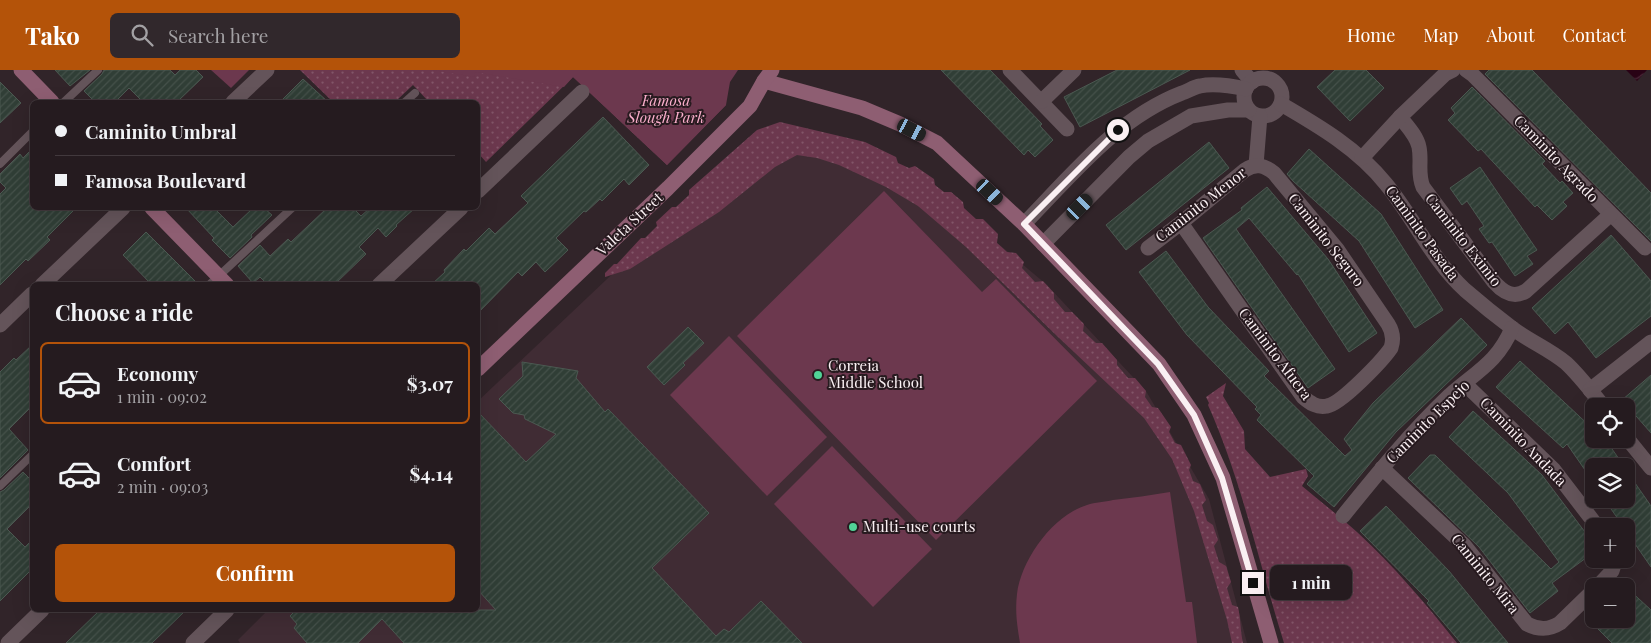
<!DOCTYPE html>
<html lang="en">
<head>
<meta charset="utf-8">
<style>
  :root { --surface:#251b1f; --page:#31282c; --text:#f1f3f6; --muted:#a3a1a4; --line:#42393d; --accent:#b45309 }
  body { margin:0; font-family:"Playfair Display",serif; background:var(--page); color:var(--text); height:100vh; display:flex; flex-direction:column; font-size:19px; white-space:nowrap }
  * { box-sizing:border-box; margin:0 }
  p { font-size:16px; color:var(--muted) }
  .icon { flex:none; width:28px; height:28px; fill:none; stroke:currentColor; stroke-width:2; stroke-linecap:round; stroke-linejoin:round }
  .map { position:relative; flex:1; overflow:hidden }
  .sheet { position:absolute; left:30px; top:212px; width:450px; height:330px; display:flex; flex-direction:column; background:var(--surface); border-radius:8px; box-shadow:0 5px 20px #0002,0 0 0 1px var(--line) }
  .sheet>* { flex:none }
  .hud { position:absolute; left:30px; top:30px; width:450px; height:110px; border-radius:8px; box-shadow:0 5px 20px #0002,0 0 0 1px var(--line); display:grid; align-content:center; height:110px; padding:0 25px; background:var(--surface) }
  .tools { position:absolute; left:1585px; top:328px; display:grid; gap:10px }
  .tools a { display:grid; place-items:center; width:50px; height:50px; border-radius:8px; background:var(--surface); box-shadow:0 5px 20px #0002,0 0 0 1px var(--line); font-size:25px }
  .end { position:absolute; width:22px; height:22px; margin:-11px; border:6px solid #faf0f3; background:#111; box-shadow:0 0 0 2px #111 }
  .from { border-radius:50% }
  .bubble { position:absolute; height:35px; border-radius:8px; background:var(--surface); box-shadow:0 5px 20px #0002,0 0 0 1px var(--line); font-size:16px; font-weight:700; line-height:35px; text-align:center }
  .car { position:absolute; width:15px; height:30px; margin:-15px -8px; border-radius:6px; box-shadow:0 0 4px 1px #0007; background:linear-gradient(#222 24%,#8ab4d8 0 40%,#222 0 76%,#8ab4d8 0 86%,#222 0) }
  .hud b { display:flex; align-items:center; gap:18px; height:48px; font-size:19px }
  .hud b+b { border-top:1px solid var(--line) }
  .hud i { width:12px; height:12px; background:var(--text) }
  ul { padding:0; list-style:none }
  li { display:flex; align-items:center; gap:15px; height:82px; margin:0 10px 8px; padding:0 15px; border:2px solid transparent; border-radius:8px }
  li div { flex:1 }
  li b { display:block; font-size:19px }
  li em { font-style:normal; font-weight:700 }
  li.on { border-color:var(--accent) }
  li>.icon { width:45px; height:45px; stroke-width:1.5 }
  h2 { padding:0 25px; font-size:22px; line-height:60px }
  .action { display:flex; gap:10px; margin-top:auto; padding:10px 25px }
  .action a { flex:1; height:58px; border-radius:8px; background:var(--accent); color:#fff; font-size:20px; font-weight:700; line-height:58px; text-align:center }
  header { display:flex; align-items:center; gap:30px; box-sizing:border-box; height:70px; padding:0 25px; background:var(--accent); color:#fff }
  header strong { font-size:24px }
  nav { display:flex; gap:28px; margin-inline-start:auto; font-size:18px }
  .search { width:350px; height:45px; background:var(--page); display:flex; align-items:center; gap:12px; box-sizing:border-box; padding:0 18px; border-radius:8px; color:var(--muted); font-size:19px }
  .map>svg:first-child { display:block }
  .built { fill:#402c34 }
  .grass { fill:url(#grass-dots) }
  .park { fill:#6c384e }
  .water { fill:url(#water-waves) }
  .building { fill:url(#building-hatch); stroke:#4b5951 }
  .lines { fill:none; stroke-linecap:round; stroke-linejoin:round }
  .lane { stroke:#64545a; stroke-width:8 }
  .street { stroke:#64545a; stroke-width:15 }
  .secondary { stroke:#8e5e72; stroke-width:15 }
  .route { stroke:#faf0f3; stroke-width:6 }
  .poi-dot { fill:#51d397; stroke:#271a1f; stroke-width:2 }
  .labels { text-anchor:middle; stroke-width:4; stroke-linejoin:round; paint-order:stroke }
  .park-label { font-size:15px; font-style:italic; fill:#faaecb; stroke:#271a1f }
  .street-label { font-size:15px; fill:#faf0f3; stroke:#271a1f }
  .poi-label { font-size:15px; fill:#faf0f3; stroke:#271a1f; text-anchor:start }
</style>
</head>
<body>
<header>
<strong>Tako</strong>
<div class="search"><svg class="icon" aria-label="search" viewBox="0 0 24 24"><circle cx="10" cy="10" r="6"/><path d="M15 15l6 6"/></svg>Search here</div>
<nav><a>Home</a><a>Map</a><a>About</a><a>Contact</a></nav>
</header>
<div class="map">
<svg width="1651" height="573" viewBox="0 0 1651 573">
  <defs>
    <pattern id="grass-dots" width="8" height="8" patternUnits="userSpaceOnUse" patternTransform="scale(1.25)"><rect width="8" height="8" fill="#6c384e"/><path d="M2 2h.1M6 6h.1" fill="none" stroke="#825568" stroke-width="1.8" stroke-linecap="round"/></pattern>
    <pattern id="water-waves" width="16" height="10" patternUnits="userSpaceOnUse" patternTransform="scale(1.25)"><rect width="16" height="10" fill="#290215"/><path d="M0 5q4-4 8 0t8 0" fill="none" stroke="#492738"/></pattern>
    <pattern id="building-hatch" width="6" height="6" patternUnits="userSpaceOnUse" patternTransform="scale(1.25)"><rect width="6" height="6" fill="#303e36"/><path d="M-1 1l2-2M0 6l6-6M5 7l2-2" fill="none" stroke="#45514a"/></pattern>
  </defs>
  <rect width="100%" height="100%" fill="#312429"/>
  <polygon class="built" points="769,57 916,104 1047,215 1146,321 1209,429 1247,573 240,573 238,570 268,540 478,540 478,331 644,174"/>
  <g class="grass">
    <polygon points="300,0 637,0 715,20 726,35 667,95 573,7 486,92 478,83 478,32 429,32 413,15 395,32 333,32"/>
    <path d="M780,52L865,72L896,87L898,93L909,98L915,96L934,109L935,115L944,122H951L963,132L964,138L976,149H983L998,164L997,173L1007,182L1016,183L1024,192L1022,198L1035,212L1043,211L1054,223V229L1065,242H1072L1084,254L1083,261L1096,273H1102L1117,290V295L1128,308H1135L1146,321L1145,327L1152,337L1158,338L1171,357L1169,362L1175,373L1181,375L1191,395L1189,400L1193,411L1200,414L1206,430L1202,435L1207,451L1213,455L1218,470L1214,476L1219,492L1226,496L1231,512L1227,518L1232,535L1238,537C1241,550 1240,560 1243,573H1232L1227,550L1194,441L1172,389L1144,348L1057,266L966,177L918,136L886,117L839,95L817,88L797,85L775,97L719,142L630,199L605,207V203L614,194H617L641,168H645L657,156L656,152L672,137H676L689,125V120L757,60Z"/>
    <path d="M1226,313L1223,326L1244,361L1245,379L1270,407L1306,399L1308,406L1302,416C1320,431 1339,446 1357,462C1394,496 1426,534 1457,573H1284C1259,494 1242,411 1208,335L1209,333L1206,327Z"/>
  </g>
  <g class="park">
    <polygon points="211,0 249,0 231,18"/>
    <polygon points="433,0 738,0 730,12 726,35 667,95 573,7 564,17 475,2 474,7"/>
    <polygon points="884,121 982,222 996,209 1097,311 936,470 737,266"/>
    <polygon points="729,266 827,367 767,426 670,325"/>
    <polygon points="832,376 932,479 873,537 774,434"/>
    <path d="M1170,422L1186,532H1192L1197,573H1020C1017,556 1015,541 1017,524C1021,490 1053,445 1087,435C1095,432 1105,432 1113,430C1132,428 1151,425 1170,422Z"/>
  </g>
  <polygon class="water" points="1626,0 1647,0 1637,11"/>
  <g class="building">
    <polygon points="55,0 90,0 70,16"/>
    <polygon points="104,0 170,0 175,5 180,0 196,0 203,7 177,32 143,32 129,18 115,32 95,32 84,21 102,4"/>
    <polygon points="941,0 990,0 1042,54 1040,56 1053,70 1035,87 1028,80 1024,85"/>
    <polygon points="1117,0 1190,0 1080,57 1064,27"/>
    <polygon points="1335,0 1366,0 1384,18 1350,51 1317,17"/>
    <polygon points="1489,0 1532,0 1651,123 1651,171 1485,4"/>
    <polygon points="303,9 328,32 280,32"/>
    <polygon points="0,12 21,33 0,53"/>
    <polygon points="1472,17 1545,91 1542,94 1560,113 1562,111 1573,123 1563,132 1567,136 1552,150 1537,135 1535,137 1481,79 1478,81 1448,50 1455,43 1451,38"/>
    <polygon points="603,47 649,95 629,115 624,109 602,131 600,129 586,142 584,141 556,168 568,180 545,202 536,192 522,206 518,202 478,243 478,215 431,215 445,202 444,200 464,179 466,181 489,158 495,164 528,133 521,126"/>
    <polygon points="1209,72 1229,98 1126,180 1106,155"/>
    <polygon points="32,79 32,138 76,138 47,167 50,170 28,191 26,189 0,215 0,124 6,118 0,112 0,104 20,84 23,88"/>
    <polygon points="1309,79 1381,144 1443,240 1415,258 1359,171 1293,111 1287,104"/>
    <polygon points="1480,97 1537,180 1527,186 1533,194 1515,206 1492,172 1489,173 1479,159 1484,156 1467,131 1462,135 1450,118"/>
    <polygon points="1267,117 1328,189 1377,263 1349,282 1298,204 1297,205 1249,148 1236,159 1335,299 1308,318 1203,168 1242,140 1241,138"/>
    <polygon points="186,138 214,138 233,157 253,138 264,138 272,145 251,165 252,167 230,188 212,170 214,168"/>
    <polygon points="327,138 353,138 361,146 370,138 415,138 396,155 397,156 386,167 378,158 359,177 366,184 334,215 268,215 260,207 253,213 238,196 260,175 270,186 288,169 291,172"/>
    <polygon points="146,162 199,215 152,215 123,185"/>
    <polygon points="1611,165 1651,211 1651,246 1596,288 1568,252 1555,264 1532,238"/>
    <polygon points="1166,181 1208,237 1269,301 1264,306 1345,386 1352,380 1344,369 1373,333 1461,248 1487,275 1396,362 1334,437 1307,414 1314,406 1257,350 1261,345 1255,339 1257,337 1187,265 1139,202"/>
    <polygon points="688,257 704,273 683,293 685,295 664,315 647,297"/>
    <polygon points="32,275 32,336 9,359 28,380 0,408 0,302 14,288 16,290"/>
    <polygon points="1520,291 1594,360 1594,369 1605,369 1624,396 1594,396 1594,413 1567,374 1563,378 1496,317"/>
    <polygon points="522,292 578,301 576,308 605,342 608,339 709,443 652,498 716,566 724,559 729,562 761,531 802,573 404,573 382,549 358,573 307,573 294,558 297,554 290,546 296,540 496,540 478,520 478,342 526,392 556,364 525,349 524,345 513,343 499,329 523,306"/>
    <polygon points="1651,305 1651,363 1622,330"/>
    <polygon points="1473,341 1542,405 1594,474 1594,482 1552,513 1558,521 1530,543 1479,477 1408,408 1430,385 1435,385 1551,499 1559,492 1508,423 1449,367"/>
    <polygon points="1626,400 1651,436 1651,497 1626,461 1626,456 1623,456 1604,429 1626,429"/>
    <polygon points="23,402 32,411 32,434 7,459 25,477 32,470 32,499 0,531 0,422 4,420"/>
    <polygon points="1386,436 1449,501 1508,573 1461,573 1427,533 1429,531 1360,461"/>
    <polygon points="1626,517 1651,540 1651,573 1612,573 1597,558 1606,549 1626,549"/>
    <polygon points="100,540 186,540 152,573 66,573"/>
  </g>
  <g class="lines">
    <g class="lane">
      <polyline points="64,32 98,0"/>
      <polyline points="405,32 415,23"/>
      <polyline points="0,94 32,62"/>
      <polyline points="209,215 292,138"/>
      <polyline points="0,416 32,385"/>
    </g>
    <g class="street">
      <polyline points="1010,0 1067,59"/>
      <polyline points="1242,0 1252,12"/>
      <polyline points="1466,0 1473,5 1645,178"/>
      <circle cx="1263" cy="27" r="19"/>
      <polyline points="1042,31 1074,0"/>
      <polyline points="233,32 267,0"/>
      <path d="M1281,34C1319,56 1358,79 1386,114C1414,148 1432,190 1465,220C1480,233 1496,246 1512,258C1529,271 1549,279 1566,293C1580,306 1591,321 1603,336"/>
      <path d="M1400,47C1407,56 1417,66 1419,77C1422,91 1417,103 1423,117L1494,212C1503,222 1513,229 1526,221L1610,145"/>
      <polyline points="1362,88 1400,47 1445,4 1453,0"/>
      <polyline points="1256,95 1260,46"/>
      <polyline points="478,121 582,22"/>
      <path d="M1024,154C1072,105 1117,48 1182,23C1188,21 1194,17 1200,16C1215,13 1232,16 1246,19"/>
      <polyline points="1043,174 1129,87 1148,71 1191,46 1228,40 1249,40"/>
      <path d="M1148,178L1181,153L1245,100C1256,93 1264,95 1274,103L1337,179L1388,254C1393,262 1394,269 1391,278C1382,291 1341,334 1327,336C1317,338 1310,333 1303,327L1181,153"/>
      <polyline points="42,215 123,138"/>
      <polyline points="379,215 461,138"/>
      <polyline points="0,255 32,224"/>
      <polyline points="1465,314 1554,400 1597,456"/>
      <polyline points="1590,320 1651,272"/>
      <polyline points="1626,367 1651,398"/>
      <path d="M1382,398L1464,475L1527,554C1539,560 1549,560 1560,553L1594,520"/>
      <path d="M1343,446C1377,404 1411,362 1450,325C1476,302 1498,292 1512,258"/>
      <polyline points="1598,516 1612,501 1616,489"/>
      <polyline points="8,573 42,540"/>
      <polyline points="193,573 227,540"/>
    </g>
    <g class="secondary">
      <polyline points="21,0 52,32"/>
      <polyline points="764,11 862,38 900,54 937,73 1024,154 1159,294 1194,345 1223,408 1271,573"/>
      <polyline points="152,138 227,215"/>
      <polyline points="478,299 668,118 750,36 764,11 772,0"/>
    </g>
  </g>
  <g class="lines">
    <polyline class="route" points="1118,60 1024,154 1158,294 1194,345 1222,408 1253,513"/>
  </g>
  <g class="poi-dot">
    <circle cx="818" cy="305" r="5"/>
    <circle cx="853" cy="457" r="5"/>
  </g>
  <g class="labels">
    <g class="park-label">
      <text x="666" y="36">Famosa<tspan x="666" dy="17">Slough Park</tspan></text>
    </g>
    <g class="street-label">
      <text transform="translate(1556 89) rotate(46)" y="5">Caminito Agrado</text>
      <text transform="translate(1201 135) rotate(-38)" y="5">Caminito Menor</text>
      <text transform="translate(630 154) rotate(-43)" y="5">Valeta Street</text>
      <text transform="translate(1422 163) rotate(54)" y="5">Caminito Pasada</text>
      <text transform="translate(1326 170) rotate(52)" y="5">Caminito Seguro</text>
      <text transform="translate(1463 170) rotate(52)" y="5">Caminito Eximio</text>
      <text transform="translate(1275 284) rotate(53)" y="5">Caminito Afuera</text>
      <text transform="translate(1428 352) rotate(-45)" y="5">Caminito Espejo</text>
      <text transform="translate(1523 372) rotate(46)" y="5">Caminito Andada</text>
      <text transform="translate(1485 504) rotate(51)" y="5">Caminito Mira</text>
    </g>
    <g class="poi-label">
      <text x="828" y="301">Correia<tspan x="828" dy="17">Middle School</tspan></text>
      <text x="863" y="462">Multi-use courts</text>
    </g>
  </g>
</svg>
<div class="tools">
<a><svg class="icon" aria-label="locate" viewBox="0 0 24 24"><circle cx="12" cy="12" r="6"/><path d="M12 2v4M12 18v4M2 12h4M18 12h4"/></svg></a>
<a><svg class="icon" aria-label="layers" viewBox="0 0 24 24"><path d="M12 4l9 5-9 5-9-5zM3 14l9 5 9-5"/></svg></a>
<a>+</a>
<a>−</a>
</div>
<i class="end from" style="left:1118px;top:60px"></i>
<i class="end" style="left:1253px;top:513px"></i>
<div class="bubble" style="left:1270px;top:495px;width:82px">1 min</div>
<i class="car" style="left:912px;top:60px;rotate:117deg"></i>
<i class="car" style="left:990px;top:122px;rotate:133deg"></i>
<i class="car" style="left:1080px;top:137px;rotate:45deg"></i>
<div class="hud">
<b><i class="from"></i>Caminito Umbral</b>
<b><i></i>Famosa Boulevard</b>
</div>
<section class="sheet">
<h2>Choose a ride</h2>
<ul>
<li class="on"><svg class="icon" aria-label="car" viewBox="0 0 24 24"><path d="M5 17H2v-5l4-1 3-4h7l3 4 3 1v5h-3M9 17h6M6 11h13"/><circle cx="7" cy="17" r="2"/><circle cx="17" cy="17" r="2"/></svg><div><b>Economy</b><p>1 min · 09:02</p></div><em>$3.07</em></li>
<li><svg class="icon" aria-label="car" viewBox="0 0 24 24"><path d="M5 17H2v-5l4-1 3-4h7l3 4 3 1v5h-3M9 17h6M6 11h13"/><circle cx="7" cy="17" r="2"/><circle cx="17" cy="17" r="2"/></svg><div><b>Comfort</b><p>2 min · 09:03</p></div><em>$4.14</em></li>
</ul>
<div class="action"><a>Confirm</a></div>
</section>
</div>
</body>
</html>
